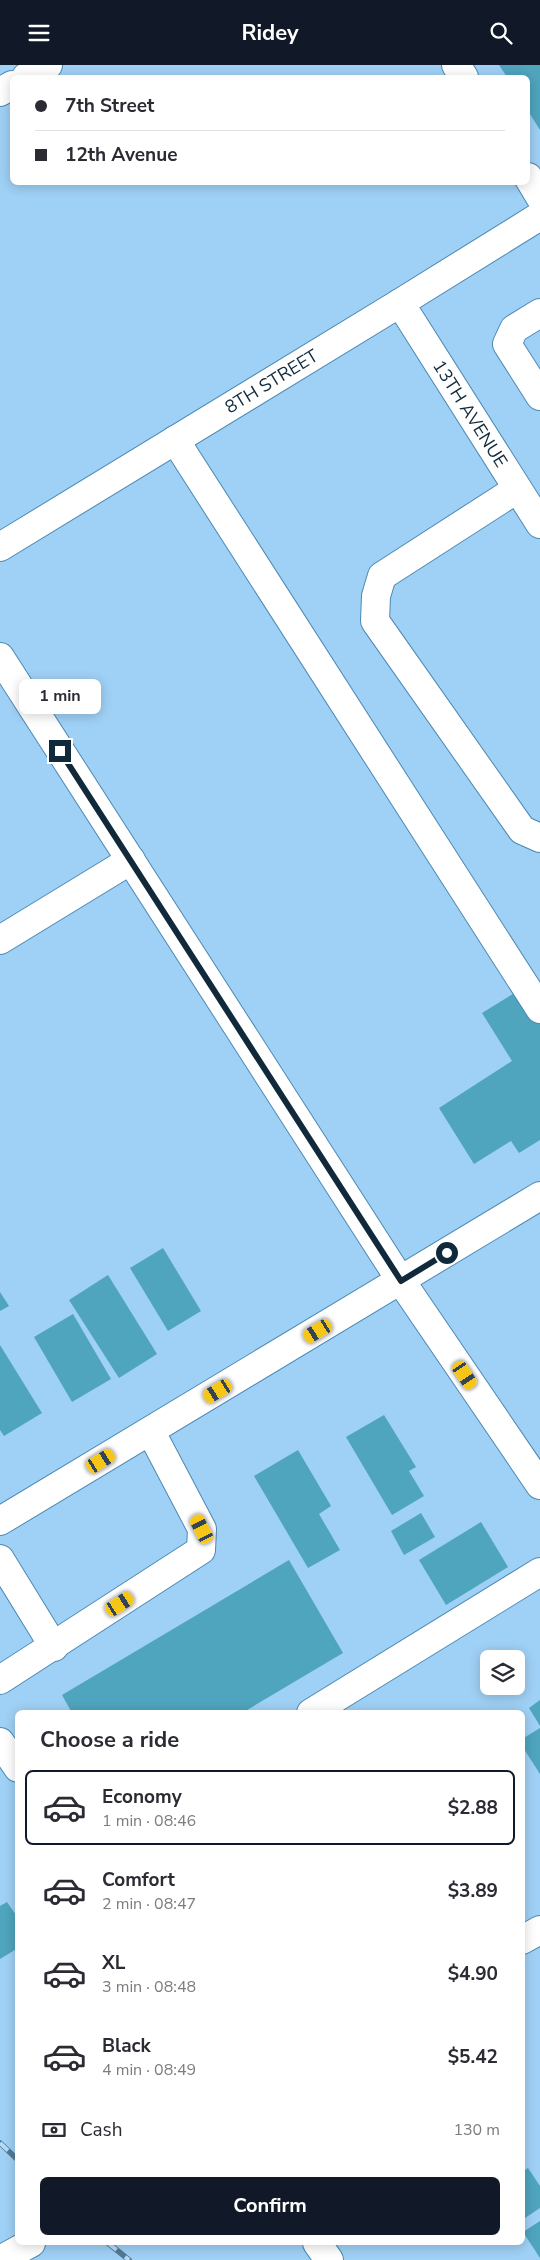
<!DOCTYPE html>
<html lang="en">
<head>
<meta charset="utf-8">
<style>
  :root { --surface:#fff; --page:#f7f7f7; --text:#2b2b33; --muted:#7c7c81; --line:#e1e1e2; --accent:#111827 }
  body { margin:0; font-family:"Nunito Sans",sans-serif; background:var(--page); color:var(--text); height:100vh; display:flex; flex-direction:column; font-size:19px; white-space:nowrap }
  * { box-sizing:border-box; margin:0 }
  p { font-size:16px; color:var(--muted) }
  .icon { flex:none; width:28px; height:28px; fill:none; stroke:currentColor; stroke-width:2; stroke-linecap:round; stroke-linejoin:round }
  .map { position:relative; flex:1; overflow:hidden }
  .details { position:absolute; left:15px; top:1645px; width:510px; height:535px; display:flex; flex-direction:column; background:var(--surface); border-radius:8px; box-shadow:0 2px 12px #0003 }
  .details>* { flex:none }
  .banner { position:absolute; left:10px; top:10px; width:520px; height:110px; border-radius:8px; box-shadow:0 2px 12px #0003; display:grid; align-content:center; height:110px; padding:0 25px; background:var(--surface) }
  .controls { position:absolute; left:480px; top:1585px; display:grid; gap:10px }
  .controls a { display:grid; place-items:center; width:45px; height:45px; border-radius:8px; background:var(--surface); box-shadow:0 2px 12px #0003; font-size:25px }
  .end { position:absolute; width:22px; height:22px; margin:-11px; border:6px solid #102a3b; background:#fff; box-shadow:0 0 0 2px #fff }
  .from { border-radius:50% }
  .bubble { position:absolute; height:35px; border-radius:8px; background:var(--surface); box-shadow:0 2px 12px #0003; font-size:16px; font-weight:700; line-height:35px; text-align:center }
  .car { position:absolute; width:15px; height:30px; margin:-15px -8px; border-radius:6px; box-shadow:0 0 4px 1px #0007; background:linear-gradient(#f5c518 24%,#345 0 40%,#f5c518 0 76%,#345 0 86%,#f5c518 0) }
  .banner b { display:flex; align-items:center; gap:18px; height:48px; font-size:19px }
  .banner b+b { border-top:1px solid var(--line) }
  .banner i { width:12px; height:12px; background:var(--text) }
  ul { padding:0; list-style:none }
  li { display:flex; align-items:center; gap:15px; height:75px; margin:0 10px 8px; padding:0 15px; border:2px solid transparent; border-radius:8px }
  li div { flex:1 }
  li b { display:block; font-size:19px }
  li em { font-style:normal; font-weight:700 }
  li.active { border-color:var(--accent) }
  li>.icon { width:45px; height:45px; stroke-width:1.5 }
  h2 { padding:0 25px; font-size:22px; line-height:60px }
  .pay { display:flex; align-items:center; gap:12px; height:55px; padding:0 25px; font-size:19px }
  .pay p { margin-inline-start:auto }
  .primary-button { display:flex; gap:10px; margin-top:auto; padding:10px 25px }
  .primary-button a { flex:1; height:58px; border-radius:8px; background:var(--accent); color:#fff; font-size:20px; font-weight:700; line-height:58px; text-align:center }
  header { display:flex; justify-content:space-between; align-items:center; height:65px; padding:0 25px; background:var(--accent); color:#fff; font-size:22px; font-weight:700 }
  .map>svg:first-child { display:block }
  .building { fill:#4fa4be }
  .lines { fill:none; stroke-linecap:round; stroke-linejoin:round }
  .minor-casing { stroke:#4c89b3; stroke-width:30 }
  .minor { stroke:#fff; stroke-width:28 }
  .rail-casing { stroke:#547994; stroke-width:5.5 }
  .rail { stroke:#b7dcf8; stroke-width:4; stroke-dasharray:11; stroke-linecap:butt }
  .route { stroke:#102a3b; stroke-width:6 }
  .labels { text-anchor:middle; stroke-width:4; stroke-linejoin:round; paint-order:stroke }
  .street-label { font-size:18px; fill:#102a3b; stroke:#b7dcf8 }
</style>
</head>
<body>
<header><svg class="icon" aria-label="menu" viewBox="0 0 24 24"><path d="M4 6h16M4 12h16M4 18h16"/></svg>Ridey<svg class="icon" aria-label="search" viewBox="0 0 24 24"><circle cx="10" cy="10" r="6"/><path d="M15 15l6 6"/></svg></header>
<div class="map">
<svg width="540" height="2195" viewBox="0 0 540 2195">
  <rect width="100%" height="100%" fill="#9fd0f5"/>
  <g class="building">
    <polygon points="499,0 540,0 540,65 528,46 528,12 507,12"/>
    <polygon points="524,922 540,948 540,1075 519,1088 511,1076 474,1099 439,1043 512,996 482,948"/>
    <polygon points="163,1183 201,1246 168,1266 130,1203"/>
    <polygon points="108,1210 157,1289 119,1313 69,1235"/>
    <polygon points="0,1227 9,1241 0,1246"/>
    <polygon points="73,1249 111,1314 72,1337 34,1272"/>
    <polygon points="0,1280 42,1348 4,1371 0,1365"/>
    <polygon points="384,1350 416,1402 409,1406 424,1431 392,1450 346,1372"/>
    <polygon points="298,1385 331,1441 319,1449 340,1485 308,1503 254,1411"/>
    <polygon points="421,1448 435,1472 404,1490 391,1466"/>
    <polygon points="481,1457 508,1502 446,1540 419,1495"/>
    <polygon points="289,1495 343,1588 242,1648 72,1648 62,1630"/>
    <polygon points="540,1635 540,1661 529,1643"/>
    <polygon points="540,1663 540,1709 522,1681 522,1674"/>
    <polygon points="7,1837 18,1853 18,1883 0,1894 0,1841"/>
    <polygon points="528,2103 540,2121 540,2143 522,2155 522,2107"/>
    <polygon points="540,2156 540,2193 523,2167"/>
  </g>
  <g class="lines">
    <defs>
      <g id="minor">
        <polyline points="456,0 464,12"/>
        <polyline points="26,12 48,0"/>
        <polyline points="0,27 12,20"/>
        <polyline points="528,112 540,132"/>
        <path id="s1" d="M400,238L540,459"/>
        <polyline points="540,248 514,264 507,279 540,331"/>
        <polyline points="175,375 540,944"/>
        <polyline points="517,424 382,511 376,531 375,556 522,765 540,773"/>
        <path id="s2" d="M0,482L400,238L540,151"/>
        <polyline points="0,592 401,1216 540,1420"/>
        <polyline points="0,875 131,795"/>
        <polyline points="0,1456 540,1131"/>
        <polyline points="0,1494 54,1582"/>
        <polyline points="0,1615 201,1485 202,1464 151,1367"/>
        <polyline points="311,1648 540,1507"/>
        <polyline points="0,1677 18,1703"/>
        <polyline points="522,1875 540,1865"/>
        <polyline points="317,2178 329,2195"/>
        <polyline points="0,2195 31,2178"/>
      </g>
    </defs>
    <use href="#minor" class="minor-casing"/>
    <use href="#minor" class="minor"/>
    <defs>
      <g id="rail">
        <polyline points="0,2078 18,2095"/>
        <polyline points="108,2178 129,2195"/>
      </g>
    </defs>
    <use href="#rail" class="rail-casing"/>
    <use href="#rail" class="rail"/>
  </g>
  <g class="lines">
    <polyline class="route" points="60,686 401,1216 447,1188"/>
  </g>
  <g class="labels">
    <g class="street-label">
      <text dy="6" stroke="none"><textPath href="#s2" startOffset="318">8TH STREET</textPath></text>
      <text dy="6" stroke="none"><textPath href="#s1" startOffset="131">13TH AVENUE</textPath></text>
    </g>
  </g>
</svg>
<div class="controls">
<a><svg class="icon" aria-label="layers" viewBox="0 0 24 24"><path d="M12 4l9 5-9 5-9-5zM3 14l9 5 9-5"/></svg></a>
</div>
<i class="end from" style="left:447px;top:1188px"></i>
<i class="end" style="left:60px;top:686px"></i>
<div class="bubble" style="left:19px;top:614px;width:82px">1 min</div>
<i class="car" style="left:318px;top:1266px;rotate:239deg"></i>
<i class="car" style="left:465px;top:1310px;rotate:146deg"></i>
<i class="car" style="left:218px;top:1326px;rotate:239deg"></i>
<i class="car" style="left:101px;top:1396px;rotate:59deg"></i>
<i class="car" style="left:202px;top:1464px;rotate:333deg"></i>
<i class="car" style="left:120px;top:1539px;rotate:57deg"></i>
<div class="banner">
<b><i class="from"></i>7th Street</b>
<b><i></i>12th Avenue</b>
</div>
<section class="details">
<h2>Choose a ride</h2>
<ul>
<li class="active"><svg class="icon" aria-label="car" viewBox="0 0 24 24"><path d="M5 17H2v-5l4-1 3-4h7l3 4 3 1v5h-3M9 17h6M6 11h13"/><circle cx="7" cy="17" r="2"/><circle cx="17" cy="17" r="2"/></svg><div><b>Economy</b><p>1 min · 08:46</p></div><em>$2.88</em></li>
<li><svg class="icon" aria-label="car" viewBox="0 0 24 24"><path d="M5 17H2v-5l4-1 3-4h7l3 4 3 1v5h-3M9 17h6M6 11h13"/><circle cx="7" cy="17" r="2"/><circle cx="17" cy="17" r="2"/></svg><div><b>Comfort</b><p>2 min · 08:47</p></div><em>$3.89</em></li>
<li><svg class="icon" aria-label="car" viewBox="0 0 24 24"><path d="M5 17H2v-5l4-1 3-4h7l3 4 3 1v5h-3M9 17h6M6 11h13"/><circle cx="7" cy="17" r="2"/><circle cx="17" cy="17" r="2"/></svg><div><b>XL</b><p>3 min · 08:48</p></div><em>$4.90</em></li>
<li><svg class="icon" aria-label="car" viewBox="0 0 24 24"><path d="M5 17H2v-5l4-1 3-4h7l3 4 3 1v5h-3M9 17h6M6 11h13"/><circle cx="7" cy="17" r="2"/><circle cx="17" cy="17" r="2"/></svg><div><b>Black</b><p>4 min · 08:49</p></div><em>$5.42</em></li>
</ul>
<div class="pay"><svg class="icon" aria-label="cash" viewBox="0 0 24 24"><path d="M3 7h18v10H3z"/><circle cx="12" cy="12" r="2"/></svg>Cash<p>130 m</p></div>
<div class="primary-button"><a>Confirm</a></div>
</section>
</div>
</body>
</html>
